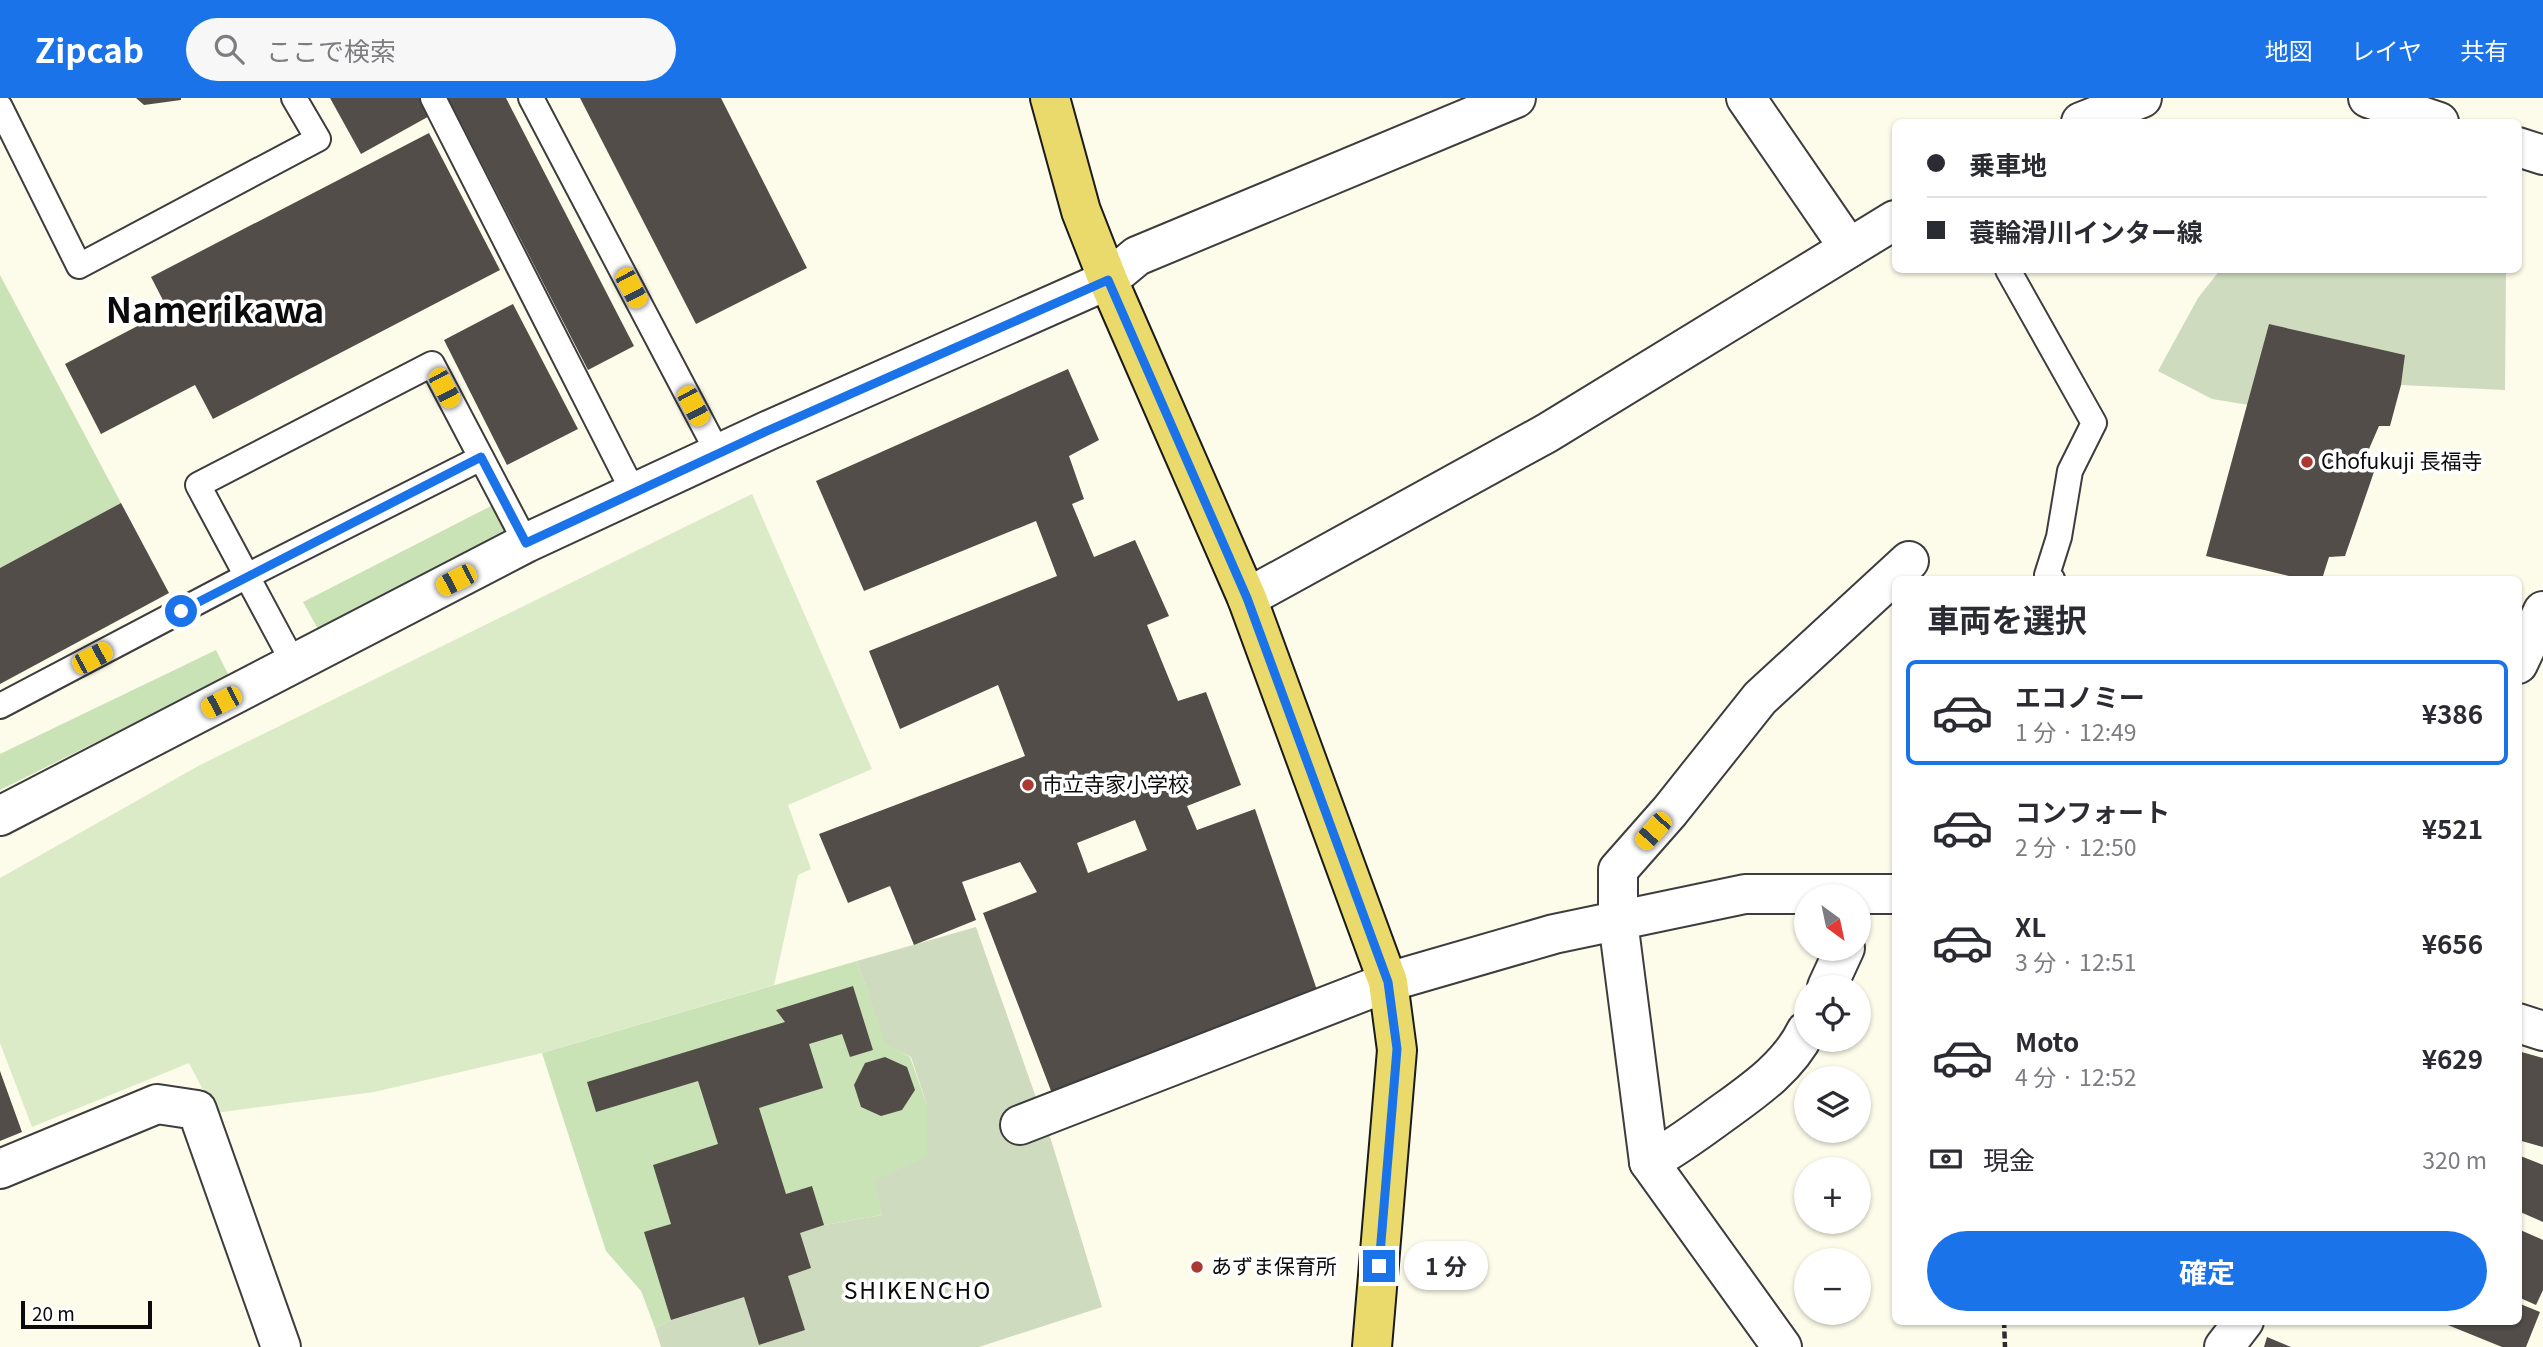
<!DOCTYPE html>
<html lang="ja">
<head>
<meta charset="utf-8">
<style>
  :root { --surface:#fff; --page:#f7f7f7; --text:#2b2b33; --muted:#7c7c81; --line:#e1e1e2; --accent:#1a73e8 }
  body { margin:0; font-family:Georgia,"Noto Sans JP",serif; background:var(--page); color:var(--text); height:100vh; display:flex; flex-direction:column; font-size:26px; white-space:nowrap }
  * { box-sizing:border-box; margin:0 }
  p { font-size:23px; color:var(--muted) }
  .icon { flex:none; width:38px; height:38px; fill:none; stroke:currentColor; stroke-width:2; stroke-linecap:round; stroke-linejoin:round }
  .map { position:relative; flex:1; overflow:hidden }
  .side { position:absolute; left:1892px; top:478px; width:630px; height:749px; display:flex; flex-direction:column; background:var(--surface); border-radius:10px; box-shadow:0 2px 5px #0004 }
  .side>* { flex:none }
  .hud { position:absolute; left:1892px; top:21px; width:630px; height:154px; border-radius:10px; box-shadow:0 2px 5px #0004; display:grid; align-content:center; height:154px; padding:0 35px; background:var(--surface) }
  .needle { width:46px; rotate:147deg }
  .buttons { position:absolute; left:1794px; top:786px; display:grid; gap:14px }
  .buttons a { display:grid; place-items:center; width:77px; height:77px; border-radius:50%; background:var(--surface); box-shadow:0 2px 5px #0004; font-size:35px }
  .scale { position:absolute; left:21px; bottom:18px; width:131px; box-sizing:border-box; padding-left:7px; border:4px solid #0a0a0a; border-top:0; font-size:19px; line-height:24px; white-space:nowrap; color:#0a0a0a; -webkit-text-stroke:5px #fff; paint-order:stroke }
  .end { position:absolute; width:32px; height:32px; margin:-16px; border:9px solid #1a73e8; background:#fff; box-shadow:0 0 0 4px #fff }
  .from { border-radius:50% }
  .bubble { position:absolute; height:49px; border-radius:24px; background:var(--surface); box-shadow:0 2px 5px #0004; font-size:23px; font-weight:700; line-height:49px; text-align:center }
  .car { position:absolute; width:21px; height:42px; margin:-21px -10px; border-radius:9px; box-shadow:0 0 5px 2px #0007; background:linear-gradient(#f5c518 24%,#345 0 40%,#f5c518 0 76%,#345 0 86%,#f5c518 0) }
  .hud b { display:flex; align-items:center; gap:24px; height:66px; font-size:26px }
  .hud b+b { border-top:2px solid var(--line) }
  .hud i { width:18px; height:18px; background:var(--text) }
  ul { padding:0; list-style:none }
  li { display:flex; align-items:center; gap:21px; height:105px; margin:0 14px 10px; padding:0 21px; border:4px solid transparent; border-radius:10px }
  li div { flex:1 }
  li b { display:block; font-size:26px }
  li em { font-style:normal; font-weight:700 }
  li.active { border-color:var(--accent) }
  li>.icon { width:63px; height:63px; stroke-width:1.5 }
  h2 { padding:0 35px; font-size:32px; line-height:84px }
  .pay { display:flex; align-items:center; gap:18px; height:77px; padding:0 35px; font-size:26px }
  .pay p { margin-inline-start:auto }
  .cta { display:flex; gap:14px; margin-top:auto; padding:14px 35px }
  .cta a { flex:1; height:80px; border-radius:42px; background:var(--accent); color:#fff; font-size:28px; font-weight:700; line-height:80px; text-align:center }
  header { display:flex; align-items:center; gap:42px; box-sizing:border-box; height:98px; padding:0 35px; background:var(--accent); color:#fff }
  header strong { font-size:33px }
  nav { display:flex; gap:38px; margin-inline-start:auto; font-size:24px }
  .search { width:490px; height:63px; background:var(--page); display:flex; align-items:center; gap:18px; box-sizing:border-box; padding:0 24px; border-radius:38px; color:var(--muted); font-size:26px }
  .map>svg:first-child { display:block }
  .green { fill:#c9e3b7 }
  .cemetery { fill:#cedbbe }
  .pitch { fill:#dbebc8 }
  .building { fill:#524d48; fill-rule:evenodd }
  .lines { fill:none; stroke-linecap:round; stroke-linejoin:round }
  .service-casing { stroke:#3d3d3d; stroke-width:28 }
  .minor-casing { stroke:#3d3d3d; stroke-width:42 }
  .primary-casing { stroke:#1b1b1b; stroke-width:42 }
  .path { stroke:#2c2c2c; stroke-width:4.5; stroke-dasharray:7 3.5; stroke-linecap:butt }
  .service { stroke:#fff; stroke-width:24 }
  .minor { stroke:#fff; stroke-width:38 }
  .primary { stroke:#eada6c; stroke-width:38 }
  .route { stroke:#1a73e8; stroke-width:9 }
  .poi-dot { fill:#ab3931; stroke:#fff; stroke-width:2.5 }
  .labels { text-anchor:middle; stroke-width:7; stroke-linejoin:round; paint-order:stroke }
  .poi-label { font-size:21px; fill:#0a0a0a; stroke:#fff; text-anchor:start }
  .neighbourhood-label { font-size:23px; letter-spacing:2px; fill:#0a0a0a; stroke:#fff }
  .town-label { font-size:35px; font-weight:bold; fill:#0a0a0a; stroke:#fff }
</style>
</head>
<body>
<header>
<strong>Zipcab</strong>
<div class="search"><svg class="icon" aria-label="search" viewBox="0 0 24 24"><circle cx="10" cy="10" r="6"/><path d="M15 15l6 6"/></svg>ここで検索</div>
<nav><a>地図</a><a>レイヤ</a><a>共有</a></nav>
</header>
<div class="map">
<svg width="2543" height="1249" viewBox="0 0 2543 1249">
  <rect width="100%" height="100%" fill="#fdfbe9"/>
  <g class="green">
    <polygon points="0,177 121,405 0,470"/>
    <polygon points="495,406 509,434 318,531 303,504"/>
    <polygon points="216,552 229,578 0,692 0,656"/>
    <polygon points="857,863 885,945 910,959 927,1007 927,1060 875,1082 882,1117 824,1127 811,1170 789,1178 805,1232 759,1247 744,1200 671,1222 655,1230 641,1193 606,1153 542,955"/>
  </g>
  <g class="cemetery">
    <polygon points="2220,172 2506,172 2505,292 2401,287 2405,257 2269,226 2249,307 2212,301 2158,273 2198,200"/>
    <polygon points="976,829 1052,1045 1102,1209 979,1249 661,1249 655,1230 671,1222 744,1199 759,1247 804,1232 788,1178 811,1170 800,1135 824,1127 882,1117 874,1082 927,1059 927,1007 911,959 885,946 857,863"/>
  </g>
  <polygon class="pitch" points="752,396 872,671 788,707 811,771 798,777 774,887 542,955 374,994 215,1015 189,965 32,1029 0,945 0,780 200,667"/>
  <g class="building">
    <polygon points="136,0 181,0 181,2 144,7"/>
    <polygon points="330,0 424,0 433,16 361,56"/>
    <polygon points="448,0 506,0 634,248 588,272"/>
    <polygon points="580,0 721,0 807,170 696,226"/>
    <polygon points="429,35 500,172 213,321 195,287 101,336 65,266 168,212 151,179"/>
    <polygon points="513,206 578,331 507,367 444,242"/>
    <polygon points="2269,226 2405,257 2401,287 2390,328 2379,328 2362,367 2375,371 2345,458 2329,459 2322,481 2301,481 2206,458"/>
    <path d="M1068,271L1099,342L1069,358L1084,401L1072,406L1094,459L1135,442L1169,518L1147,527L1178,603L1206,594L1241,687L1187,708L1197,732L1255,711L1318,895L1053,998L983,815L1037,794L1020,764L962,784L976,822L914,847L890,788L848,805L819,736L1025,658L998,587L900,631L869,553L1057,478L1036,423L864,493L816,383ZM1135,722L1147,752L1088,775L1077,745Z"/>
    <polygon points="121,405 169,495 0,586 0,470"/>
    <polygon points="853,888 873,952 850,959 842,936 809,946 823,990 759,1010 786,1096 812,1088 824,1127 800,1135 811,1170 788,1178 805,1232 759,1247 744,1199 671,1222 644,1134 671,1126 653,1067 718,1046 698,983 596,1014 587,984 785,924 776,912"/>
    <polygon points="2518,953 2543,960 2543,1049 2518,1042"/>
    <polygon points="885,959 907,969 915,992 902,1012 881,1018 861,1009 854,987 865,965"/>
    <polygon points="0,973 22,1034 0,1043"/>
    <polygon points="2518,1057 2543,1067 2543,1124 2518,1113"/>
    <polygon points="2518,1131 2543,1142 2543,1192 2536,1207 2518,1199"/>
    <polygon points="2518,1205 2540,1214 2526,1249 2502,1249 2438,1223 2518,1223"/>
    <polygon points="2267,1239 2291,1249 2264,1249"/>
  </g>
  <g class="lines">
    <defs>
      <g id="service">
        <polyline points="433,0 634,395"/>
        <polyline points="531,0 718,355"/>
        <polyline points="0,9 79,168 318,41 294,0"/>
        <polyline points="2008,172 2094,325 2070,373 2059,439 2047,477 2052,481"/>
        <polyline points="294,566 198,387 432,266 526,445"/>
        <polyline points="0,608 247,478 481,360"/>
      </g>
      <g id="minor">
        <polyline points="1746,0 1849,150"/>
        <polyline points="2368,0 2439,24"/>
        <polyline points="2081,24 2142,0"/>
        <polyline points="2518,49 2543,57"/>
        <polyline points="1247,500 1547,335 1895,122"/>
        <polyline points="2518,566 2543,513"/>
        <polyline points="0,718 526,445 767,333 1108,182 1137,158 1516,0"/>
        <polyline points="1827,889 1845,850"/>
        <polyline points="2518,925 2543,933"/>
        <polyline points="1020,1027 1388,884 1554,836 1745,796 1895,796"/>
        <polyline points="1649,1064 1618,823 1618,772 1670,713 1760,600 1909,463"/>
        <polyline points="0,1071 157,1006 197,1012 281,1249"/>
        <path d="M1782,1249L1649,1064C1672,1052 1692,1037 1713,1022C1747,997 1787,972 1806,933"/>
        <polyline points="2224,1249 2244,1223"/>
      </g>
      <polyline id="primary" points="1050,0 1081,113 1108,182 1247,500 1388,884 1397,952 1372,1249"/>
    </defs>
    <use href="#service" class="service-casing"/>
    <use href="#minor" class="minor-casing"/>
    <use href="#primary" class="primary-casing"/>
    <polyline class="path" points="2004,1223 2005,1249"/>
    <use href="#service" class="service"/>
    <use href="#minor" class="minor"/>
    <use href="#primary" class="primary"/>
  </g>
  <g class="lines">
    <polyline class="route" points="181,513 481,359 526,445 767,333 1108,182 1247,500 1388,884 1397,951 1379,1168"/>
  </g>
  <g class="poi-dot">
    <circle cx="2307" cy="364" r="7"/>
    <circle cx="1028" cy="687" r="7"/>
    <circle cx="1197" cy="1169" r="7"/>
  </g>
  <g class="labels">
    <g class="poi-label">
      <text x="2321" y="371">Chofukuji 長福寺</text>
      <text x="1042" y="694">市立寺家小学校</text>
      <text x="1211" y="1176">あずま保育所</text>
    </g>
    <g class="neighbourhood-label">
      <text x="918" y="1201">SHIKENCHO</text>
    </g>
    <g class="town-label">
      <text x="215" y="225">Namerikawa</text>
    </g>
  </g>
</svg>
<div class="buttons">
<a><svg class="needle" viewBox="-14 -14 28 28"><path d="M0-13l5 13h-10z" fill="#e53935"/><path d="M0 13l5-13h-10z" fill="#7c7c81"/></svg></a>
<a><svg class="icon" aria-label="locate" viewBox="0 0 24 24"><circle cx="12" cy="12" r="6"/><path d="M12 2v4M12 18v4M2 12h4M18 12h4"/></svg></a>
<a><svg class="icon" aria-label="layers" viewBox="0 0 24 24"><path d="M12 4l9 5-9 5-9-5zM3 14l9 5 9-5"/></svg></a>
<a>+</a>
<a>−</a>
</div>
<div class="scale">20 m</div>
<i class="end from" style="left:181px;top:513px"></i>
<i class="end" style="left:1379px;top:1168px"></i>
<div class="bubble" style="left:1404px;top:1143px;width:84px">1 分</div>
<i class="car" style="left:631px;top:190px;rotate:152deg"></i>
<i class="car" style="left:444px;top:290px;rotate:152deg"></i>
<i class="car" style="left:693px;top:308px;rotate:152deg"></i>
<i class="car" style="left:456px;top:482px;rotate:243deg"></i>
<i class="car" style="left:92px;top:560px;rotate:62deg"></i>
<i class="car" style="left:221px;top:604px;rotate:243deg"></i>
<i class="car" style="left:1653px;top:733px;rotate:222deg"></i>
<div class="hud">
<b><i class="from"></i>乗車地</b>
<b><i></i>蓑輪滑川インター線</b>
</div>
<section class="side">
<h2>車両を選択</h2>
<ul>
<li class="active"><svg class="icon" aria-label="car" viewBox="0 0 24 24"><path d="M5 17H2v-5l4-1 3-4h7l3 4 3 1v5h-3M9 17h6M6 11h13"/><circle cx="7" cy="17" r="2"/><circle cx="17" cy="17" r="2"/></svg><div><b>エコノミー</b><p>1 分 · 12:49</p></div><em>¥386</em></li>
<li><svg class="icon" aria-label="car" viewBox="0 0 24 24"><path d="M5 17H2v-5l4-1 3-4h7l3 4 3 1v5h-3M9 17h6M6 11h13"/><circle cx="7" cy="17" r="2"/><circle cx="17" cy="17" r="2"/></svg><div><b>コンフォート</b><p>2 分 · 12:50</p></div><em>¥521</em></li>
<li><svg class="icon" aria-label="car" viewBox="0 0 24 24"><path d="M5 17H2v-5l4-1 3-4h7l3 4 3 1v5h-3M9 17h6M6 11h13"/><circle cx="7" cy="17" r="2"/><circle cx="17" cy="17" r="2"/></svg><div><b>XL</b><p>3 分 · 12:51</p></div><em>¥656</em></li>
<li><svg class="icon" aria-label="car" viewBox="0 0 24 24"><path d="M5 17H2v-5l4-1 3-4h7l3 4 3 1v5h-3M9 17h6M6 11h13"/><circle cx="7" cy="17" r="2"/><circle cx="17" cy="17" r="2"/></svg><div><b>Moto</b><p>4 分 · 12:52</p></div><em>¥629</em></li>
</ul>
<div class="pay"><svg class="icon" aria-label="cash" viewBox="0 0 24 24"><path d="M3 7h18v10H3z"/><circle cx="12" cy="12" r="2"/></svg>現金<p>320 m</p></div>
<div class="cta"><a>確定</a></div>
</section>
</div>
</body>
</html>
